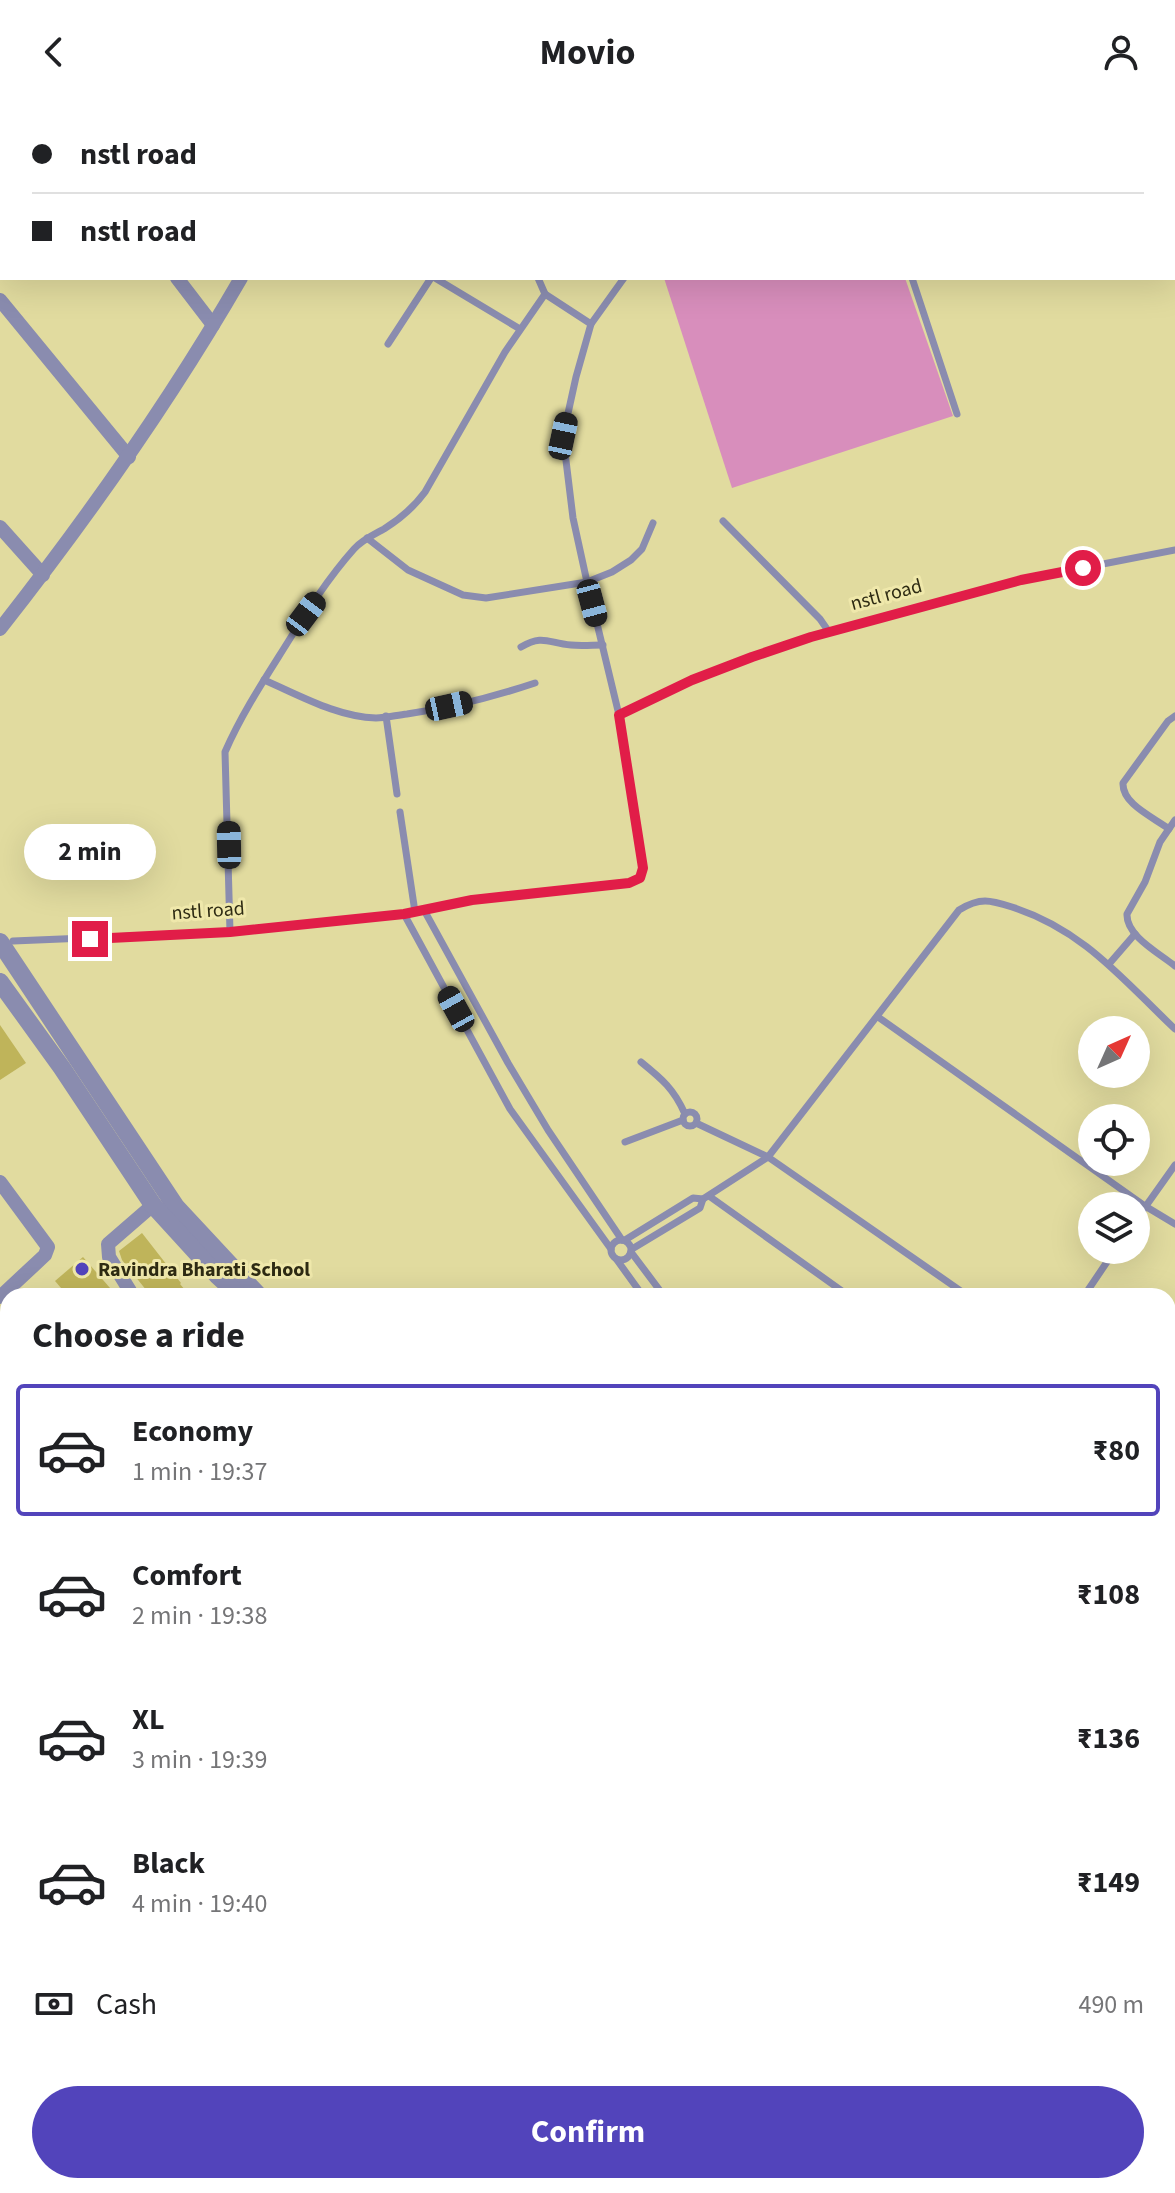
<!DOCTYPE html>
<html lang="en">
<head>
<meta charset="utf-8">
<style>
  :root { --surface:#fff; --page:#f6f6f6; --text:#202124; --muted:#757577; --line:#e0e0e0; --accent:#5244bb }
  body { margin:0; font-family:"Source Sans 3",sans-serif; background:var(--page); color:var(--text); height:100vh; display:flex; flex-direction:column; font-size:30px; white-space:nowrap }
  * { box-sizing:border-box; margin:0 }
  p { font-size:26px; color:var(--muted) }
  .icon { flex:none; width:44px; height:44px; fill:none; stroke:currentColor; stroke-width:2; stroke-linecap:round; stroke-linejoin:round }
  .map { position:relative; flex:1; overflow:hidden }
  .panel { position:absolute; left:0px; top:1184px; width:1176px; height:906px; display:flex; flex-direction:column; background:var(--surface); border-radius:24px 24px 0 0; box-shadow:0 8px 32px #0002 }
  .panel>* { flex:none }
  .guide { position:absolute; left:0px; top:0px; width:1176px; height:176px; box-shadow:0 8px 32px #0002; display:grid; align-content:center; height:176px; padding:0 32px; background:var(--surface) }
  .needle { width:52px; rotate:45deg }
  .buttons { position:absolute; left:1078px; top:912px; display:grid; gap:16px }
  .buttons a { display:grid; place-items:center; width:72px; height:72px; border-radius:50%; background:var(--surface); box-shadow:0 8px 32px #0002; font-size:40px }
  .end { position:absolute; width:36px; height:36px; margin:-18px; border:10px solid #e11d48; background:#fff; box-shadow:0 0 0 4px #fff }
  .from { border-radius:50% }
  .bubble { position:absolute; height:56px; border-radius:28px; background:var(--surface); box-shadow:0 8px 32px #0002; font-size:26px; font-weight:700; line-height:56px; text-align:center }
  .car { position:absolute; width:24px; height:48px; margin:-24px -12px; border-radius:10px; box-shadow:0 0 6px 2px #0007; background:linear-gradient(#222 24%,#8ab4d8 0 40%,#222 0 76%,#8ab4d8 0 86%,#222 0) }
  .guide b { display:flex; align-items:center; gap:28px; height:76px; font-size:30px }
  .guide b+b { border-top:2px solid var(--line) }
  .guide i { width:20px; height:20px; background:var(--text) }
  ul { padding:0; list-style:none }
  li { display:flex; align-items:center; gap:24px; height:132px; margin:0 16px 12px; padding:0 16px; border:4px solid transparent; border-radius:8px }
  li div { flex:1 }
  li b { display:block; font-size:30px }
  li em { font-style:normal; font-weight:700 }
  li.current { border-color:var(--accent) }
  li>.icon { width:72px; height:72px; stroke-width:1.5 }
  h2 { padding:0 32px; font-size:36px; line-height:96px }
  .pay { display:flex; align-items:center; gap:20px; height:88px; padding:0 32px; font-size:30px }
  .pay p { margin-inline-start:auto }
  .cta { display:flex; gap:16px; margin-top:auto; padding:16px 32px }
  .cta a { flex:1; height:92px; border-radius:48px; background:var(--accent); color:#fff; font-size:32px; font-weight:700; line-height:92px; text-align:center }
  header { display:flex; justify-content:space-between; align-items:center; height:104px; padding:0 32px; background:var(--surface); font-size:36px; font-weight:700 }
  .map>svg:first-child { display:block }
  .garden { fill:#d88ebc }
  .building { fill:#bfb45a }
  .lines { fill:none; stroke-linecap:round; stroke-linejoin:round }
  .path { stroke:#a49f6f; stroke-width:3; stroke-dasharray:4 6; stroke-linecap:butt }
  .service { stroke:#8a8caf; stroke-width:7 }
  .minor { stroke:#8a8caf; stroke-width:14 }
  .tertiary { stroke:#8a8caf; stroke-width:18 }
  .primary { stroke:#4d4c88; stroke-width:20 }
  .route { stroke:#e11d48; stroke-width:10 }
  .poi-dot { fill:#5244bb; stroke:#efe8ab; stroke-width:3 }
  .labels { text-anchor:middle; stroke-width:6; stroke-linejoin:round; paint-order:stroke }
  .street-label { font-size:20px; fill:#2e2b13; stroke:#efe8ab }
  .poi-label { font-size:20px; font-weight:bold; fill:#2e2b13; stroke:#efe8ab; text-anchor:start }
</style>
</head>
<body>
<header><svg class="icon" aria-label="back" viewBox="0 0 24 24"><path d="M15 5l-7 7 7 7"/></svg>Movio<svg class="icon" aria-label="person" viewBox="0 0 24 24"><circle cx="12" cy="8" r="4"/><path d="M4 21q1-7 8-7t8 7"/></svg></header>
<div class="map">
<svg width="1175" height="2089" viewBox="0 0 1175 2089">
  <rect width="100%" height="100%" fill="#e1db9f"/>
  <polygon class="garden" points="664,174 905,174 953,312 732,384"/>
  <g class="building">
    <polygon points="0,921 26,959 0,976"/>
    <polygon points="142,1129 181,1179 180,1180 190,1192 151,1192 122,1156 119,1147"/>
    <polygon points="83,1153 117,1192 68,1192 55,1177"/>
  </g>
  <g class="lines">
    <polyline class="path" points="0,1895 8,1914"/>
    <g class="service">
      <polyline points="530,0 532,2"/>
      <polyline points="608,0 611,2"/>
      <polyline points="667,0 675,2"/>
      <polyline points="813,0 825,1"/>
      <polyline points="616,2 618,0"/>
      <polyline points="693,2 694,0"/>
      <polyline points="1174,8 1175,8"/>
      <polyline points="435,174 520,225"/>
      <polyline points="538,174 545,190"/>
      <polyline points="624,174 591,220 576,273 563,332 573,414 587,478 619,611 692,576 752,553 811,533 1021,476 1175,446"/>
      <polyline points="912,174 957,310"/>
      <polyline points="388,240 431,174"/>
      <polyline points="723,417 820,515 829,528"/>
      <polyline points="367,434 408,466 463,491 486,494 587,478 612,468 631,456 642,445 653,419"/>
      <path d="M521,543C543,530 548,539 571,541C581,542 593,541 603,541"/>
      <path d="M264,576C299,591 337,613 376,614C386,614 397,611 407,610C450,604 493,593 535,579"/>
      <polyline points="386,612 397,690"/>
      <polyline points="400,708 415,808"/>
      <path d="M1175,716L1160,738L1145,778L1127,810C1126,832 1159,849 1175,862"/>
      <path d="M1169,725C1153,713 1122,700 1123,679L1168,617L1175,612"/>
      <polyline points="424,806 508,959 548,1026 622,1136"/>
      <polyline points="404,810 510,1005 611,1145"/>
      <path d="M230,828L225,648C241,611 264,576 286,541C306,509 328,474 354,445C362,436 373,431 384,425C400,415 414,403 425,388L505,248L545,190L591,220"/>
      <polyline points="13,837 230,828 404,810 472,796 629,779 640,774 643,764 619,611"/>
      <polyline points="1109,860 1135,830"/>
      <polyline points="878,913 1145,1102 1175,1120"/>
      <path d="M641,958C662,975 674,985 685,1010"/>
      <circle cx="690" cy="1015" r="7"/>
      <polyline points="696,1019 768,1053 968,1192"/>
      <polyline points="625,1038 683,1016"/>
      <polyline points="709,1092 849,1192"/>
      <polyline points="1136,1116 1175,1061"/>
      <circle cx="621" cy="1146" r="10"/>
      <polyline points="625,1136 693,1094 703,1095"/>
      <path d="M632,1145L700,1104L703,1095L768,1053L959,806C980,793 990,796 1012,803C1084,826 1123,876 1175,925"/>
      <polyline points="631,1148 664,1192"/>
      <polyline points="617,1156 643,1192"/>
      <polyline points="1084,1192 1115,1146"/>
      <polyline points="1168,1337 1175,1339"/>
    </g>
    <g class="minor">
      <polyline points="43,0 45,2"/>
      <polyline points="200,0 202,2"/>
      <polyline points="348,2 349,0"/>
      <polyline points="177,174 213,221"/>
      <polyline points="0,196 129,353"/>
      <polyline points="0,423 43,471"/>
      <path d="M0,525C88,413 170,297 241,174"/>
      <polyline points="0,1078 48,1143 45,1151 0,1193"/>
      <polyline points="130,1192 130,1187 109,1153 108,1140 153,1101"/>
      <polyline points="0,1302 8,1295"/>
      <polyline points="1168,1621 1175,1616"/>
      <polyline points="0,1669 8,1685"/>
      <polyline points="1168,1740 1175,1734"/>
      <polyline points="0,1780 8,1776"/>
      <polyline points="324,2082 329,2089"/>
      <polyline points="838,2082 843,2089"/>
      <polyline points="162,2089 173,2082"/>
      <polyline points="416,2089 426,2082"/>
      <polyline points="674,2089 682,2083"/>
      <polyline points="957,2089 970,2082"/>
      <polyline points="1160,2089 1175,2080"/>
    </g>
    <g class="tertiary">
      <polyline points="0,838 176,1103 259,1192"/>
      <polyline points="0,878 62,964 153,1101 217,1171 240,1192"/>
      <polyline points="0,1490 8,1489"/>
      <polyline points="0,1530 8,1528"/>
      <polyline points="0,1583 8,1582"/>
      <polyline points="1168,1904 1175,1912"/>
      <polyline points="1168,1932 1175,1941"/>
    </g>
    <g class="primary">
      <polyline points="1168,1425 1175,1427"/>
      <polyline points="1168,1453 1175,1454"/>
      <polyline points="0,1510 8,1509"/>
      <polyline points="0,1558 8,1556"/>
      <polyline points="0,1933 8,1951"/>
      <polyline points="0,1971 8,1989"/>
      <polyline points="0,2024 8,2038"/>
      <polyline points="0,2060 8,2074"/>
      <polyline points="43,2082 47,2089"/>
      <polyline points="71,2082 75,2089"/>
    </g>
  </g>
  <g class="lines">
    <polyline class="route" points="90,835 230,828 404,810 472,796 629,779 640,774 643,764 619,611 692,576 752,553 811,533 1021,476 1083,464"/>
  </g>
  <circle class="poi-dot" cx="82" cy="1165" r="8"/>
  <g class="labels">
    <g class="street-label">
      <text transform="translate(886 490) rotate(-15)" y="7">nstl road</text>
      <text transform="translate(208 806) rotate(-4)" y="7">nstl road</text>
    </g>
    <g class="poi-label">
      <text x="98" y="1172">Ravindra Bharati School</text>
    </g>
  </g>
</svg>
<div class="buttons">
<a><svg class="needle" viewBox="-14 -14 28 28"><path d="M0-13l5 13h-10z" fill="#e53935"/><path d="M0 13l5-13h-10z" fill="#757577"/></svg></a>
<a><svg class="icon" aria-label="locate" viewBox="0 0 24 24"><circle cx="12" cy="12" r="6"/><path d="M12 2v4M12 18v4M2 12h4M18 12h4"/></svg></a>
<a><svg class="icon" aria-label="layers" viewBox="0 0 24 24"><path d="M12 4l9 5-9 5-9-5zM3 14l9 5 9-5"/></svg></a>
</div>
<i class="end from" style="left:1083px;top:464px"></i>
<i class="end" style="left:90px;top:835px"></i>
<div class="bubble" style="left:24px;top:720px;width:132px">2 min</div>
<i class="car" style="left:563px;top:332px;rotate:12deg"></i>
<i class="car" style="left:592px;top:499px;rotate:165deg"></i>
<i class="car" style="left:306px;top:510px;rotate:37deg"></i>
<i class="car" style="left:449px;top:602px;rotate:78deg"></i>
<i class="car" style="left:229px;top:741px;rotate:359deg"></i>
<i class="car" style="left:456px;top:905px;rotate:331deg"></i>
<div class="guide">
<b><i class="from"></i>nstl road</b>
<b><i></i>nstl road</b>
</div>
<section class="panel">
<h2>Choose a ride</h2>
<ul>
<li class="current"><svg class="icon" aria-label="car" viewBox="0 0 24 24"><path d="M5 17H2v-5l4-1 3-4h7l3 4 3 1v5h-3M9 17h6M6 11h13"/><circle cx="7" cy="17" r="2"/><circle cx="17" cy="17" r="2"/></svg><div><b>Economy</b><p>1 min · 19:37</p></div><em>₹80</em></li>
<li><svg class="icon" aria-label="car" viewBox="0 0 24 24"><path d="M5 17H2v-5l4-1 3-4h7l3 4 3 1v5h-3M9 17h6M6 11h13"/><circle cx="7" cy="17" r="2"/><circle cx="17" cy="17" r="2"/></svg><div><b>Comfort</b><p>2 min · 19:38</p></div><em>₹108</em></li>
<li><svg class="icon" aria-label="car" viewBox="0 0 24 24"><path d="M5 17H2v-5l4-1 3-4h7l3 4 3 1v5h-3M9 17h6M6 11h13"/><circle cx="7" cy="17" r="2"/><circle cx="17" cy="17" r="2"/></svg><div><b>XL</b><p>3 min · 19:39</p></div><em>₹136</em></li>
<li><svg class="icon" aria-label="car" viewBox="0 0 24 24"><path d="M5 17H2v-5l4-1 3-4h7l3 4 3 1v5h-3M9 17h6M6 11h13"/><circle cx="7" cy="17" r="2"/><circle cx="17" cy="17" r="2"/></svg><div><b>Black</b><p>4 min · 19:40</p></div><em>₹149</em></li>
</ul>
<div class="pay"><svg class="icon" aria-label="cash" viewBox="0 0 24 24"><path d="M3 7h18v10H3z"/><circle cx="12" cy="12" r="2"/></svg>Cash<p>490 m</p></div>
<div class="cta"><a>Confirm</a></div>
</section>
</div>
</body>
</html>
